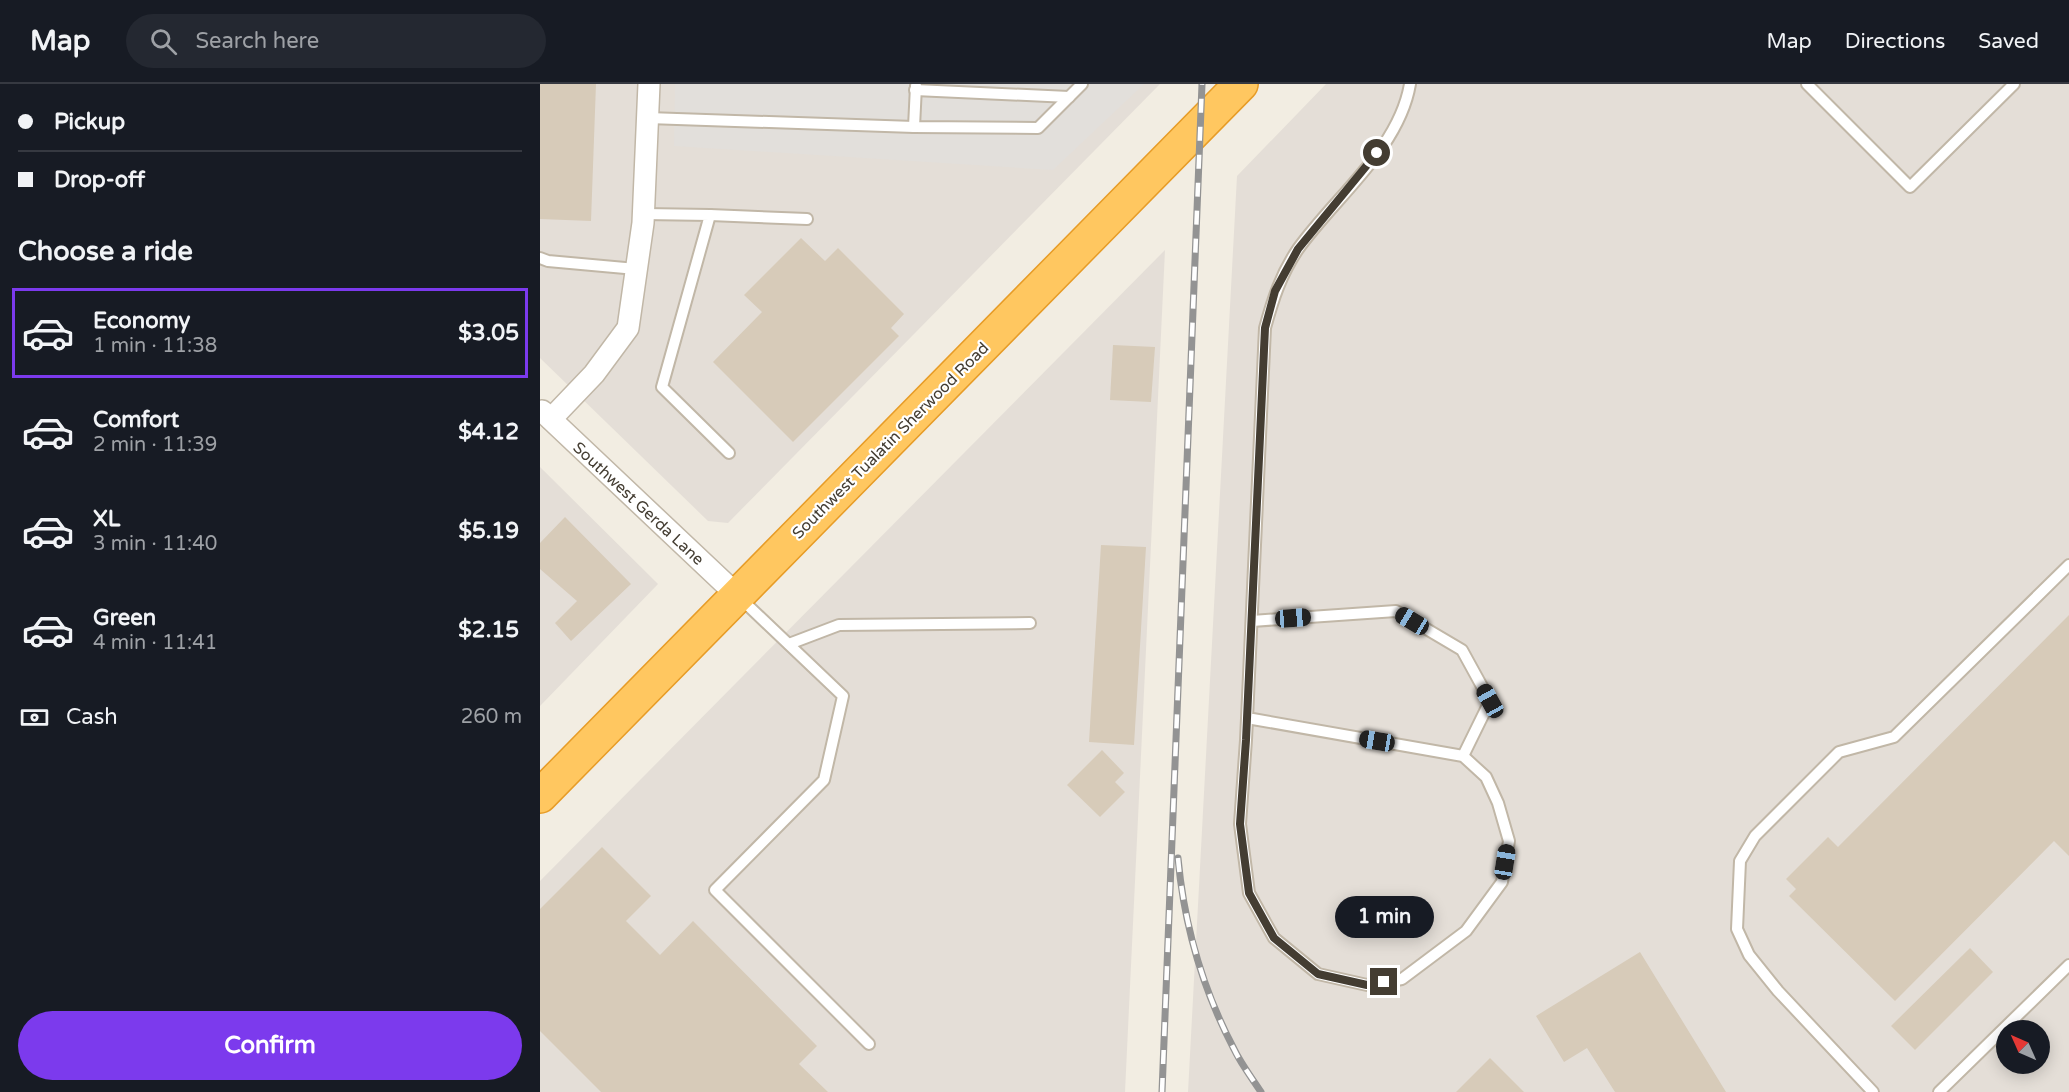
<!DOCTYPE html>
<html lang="en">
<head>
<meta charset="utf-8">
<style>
  :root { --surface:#171b24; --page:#242831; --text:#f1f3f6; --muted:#9ea1a6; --line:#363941; --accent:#7c3aed }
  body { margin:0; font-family:"Varela Round",sans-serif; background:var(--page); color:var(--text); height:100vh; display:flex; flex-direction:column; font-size:22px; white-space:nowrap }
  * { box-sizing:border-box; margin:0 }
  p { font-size:20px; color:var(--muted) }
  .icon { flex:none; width:33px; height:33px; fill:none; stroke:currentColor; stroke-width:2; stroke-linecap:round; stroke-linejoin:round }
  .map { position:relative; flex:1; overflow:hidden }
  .drawer { display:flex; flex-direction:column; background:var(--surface); width:540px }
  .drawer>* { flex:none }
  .top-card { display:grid; align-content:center; height:132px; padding:0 18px; background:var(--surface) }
  .needle { width:39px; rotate:315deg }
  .controls { position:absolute; left:1456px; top:936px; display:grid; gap:12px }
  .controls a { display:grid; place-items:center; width:54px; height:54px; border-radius:50%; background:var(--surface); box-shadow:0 3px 15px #0003; font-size:30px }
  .end { position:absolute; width:27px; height:27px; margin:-14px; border:8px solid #443d32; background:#fff; box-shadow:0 0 0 3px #fff }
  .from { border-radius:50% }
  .bubble { position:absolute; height:42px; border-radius:21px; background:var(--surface); box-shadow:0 3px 15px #0003; font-size:20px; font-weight:800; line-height:42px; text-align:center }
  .car { position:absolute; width:18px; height:36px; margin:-18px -9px; border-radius:8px; box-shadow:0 0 4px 2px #0007; background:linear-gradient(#222 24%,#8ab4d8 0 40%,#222 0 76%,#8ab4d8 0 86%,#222 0) }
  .top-card b { display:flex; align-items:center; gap:21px; height:57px; font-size:22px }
  .top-card b+b { border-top:2px solid var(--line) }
  .top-card i { width:15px; height:15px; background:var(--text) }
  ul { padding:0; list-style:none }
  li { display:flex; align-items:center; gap:18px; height:90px; margin:0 12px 9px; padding:0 6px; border:3px solid transparent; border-radius:0px }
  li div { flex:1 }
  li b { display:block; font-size:22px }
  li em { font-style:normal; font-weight:800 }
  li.on { border-color:var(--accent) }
  li>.icon { width:54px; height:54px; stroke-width:1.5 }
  h2 { padding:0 18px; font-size:27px; line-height:72px }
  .pay { display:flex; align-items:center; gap:15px; height:66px; padding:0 18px; font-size:22px }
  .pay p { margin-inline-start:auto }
  .primary-button { display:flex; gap:12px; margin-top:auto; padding:12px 18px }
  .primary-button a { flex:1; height:69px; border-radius:36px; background:var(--accent); color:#fff; font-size:24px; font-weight:800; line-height:69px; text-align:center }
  header { display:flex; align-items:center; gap:36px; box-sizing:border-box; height:84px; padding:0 30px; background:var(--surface); border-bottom:2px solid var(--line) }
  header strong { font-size:28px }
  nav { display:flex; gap:33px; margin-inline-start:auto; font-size:21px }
  .search { width:420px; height:54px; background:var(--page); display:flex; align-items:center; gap:15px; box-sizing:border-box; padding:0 21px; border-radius:33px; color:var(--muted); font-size:22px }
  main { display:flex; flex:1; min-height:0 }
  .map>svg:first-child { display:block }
  .industrial { fill:#e4ded7; fill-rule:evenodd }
  .parking { fill:#e2dfdb }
  .building { fill:#d7cbb9 }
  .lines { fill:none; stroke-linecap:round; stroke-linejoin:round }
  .lane-casing { stroke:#c1b7a7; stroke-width:14 }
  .street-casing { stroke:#c1b7a7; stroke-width:24 }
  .highway-casing { stroke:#e79c27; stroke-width:36 }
  .lane { stroke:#fff; stroke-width:10 }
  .street { stroke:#fff; stroke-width:21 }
  .highway { stroke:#ffc760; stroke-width:33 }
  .rail-casing { stroke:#939393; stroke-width:7 }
  .rail { stroke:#fff; stroke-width:4.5; stroke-dasharray:14; stroke-linecap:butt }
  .route { stroke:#443d32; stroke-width:8 }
  .labels { text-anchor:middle; stroke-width:4.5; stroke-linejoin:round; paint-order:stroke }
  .street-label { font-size:16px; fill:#443d32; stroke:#fff }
</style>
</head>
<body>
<header>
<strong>Map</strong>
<div class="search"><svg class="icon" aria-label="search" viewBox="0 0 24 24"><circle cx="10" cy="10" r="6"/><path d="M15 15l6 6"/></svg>Search here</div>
<nav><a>Map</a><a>Directions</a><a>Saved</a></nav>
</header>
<main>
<section class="drawer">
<div class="top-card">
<b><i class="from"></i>Pickup</b>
<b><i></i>Drop-off</b>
</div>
<h2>Choose a ride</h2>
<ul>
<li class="on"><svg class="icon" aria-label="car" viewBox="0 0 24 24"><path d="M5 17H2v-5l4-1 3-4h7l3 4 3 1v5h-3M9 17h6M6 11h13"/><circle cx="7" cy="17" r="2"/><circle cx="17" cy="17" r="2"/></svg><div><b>Economy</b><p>1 min · 11:38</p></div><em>$3.05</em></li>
<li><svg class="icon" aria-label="car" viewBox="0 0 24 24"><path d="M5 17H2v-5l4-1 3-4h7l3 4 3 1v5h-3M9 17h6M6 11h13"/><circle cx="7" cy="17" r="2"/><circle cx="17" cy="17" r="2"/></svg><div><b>Comfort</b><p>2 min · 11:39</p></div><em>$4.12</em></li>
<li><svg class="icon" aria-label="car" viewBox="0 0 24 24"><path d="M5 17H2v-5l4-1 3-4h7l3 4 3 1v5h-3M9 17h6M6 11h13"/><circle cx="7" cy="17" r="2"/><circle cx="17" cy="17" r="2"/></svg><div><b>XL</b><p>3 min · 11:40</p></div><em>$5.19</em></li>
<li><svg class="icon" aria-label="car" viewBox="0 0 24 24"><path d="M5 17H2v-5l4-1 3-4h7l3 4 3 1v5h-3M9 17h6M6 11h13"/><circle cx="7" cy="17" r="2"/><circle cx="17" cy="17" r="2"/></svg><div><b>Green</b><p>4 min · 11:41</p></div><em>$2.15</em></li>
</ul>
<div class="pay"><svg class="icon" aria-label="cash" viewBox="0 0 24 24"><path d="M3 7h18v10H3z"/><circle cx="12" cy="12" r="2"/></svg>Cash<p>260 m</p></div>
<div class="primary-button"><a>Confirm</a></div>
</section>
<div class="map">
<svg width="1529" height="1008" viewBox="0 0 1529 1008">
  <rect width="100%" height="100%" fill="#f2ede2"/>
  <g class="industrial">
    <polygon points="0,0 620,0 188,439 168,437 0,274"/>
    <path d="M786,0H1529V1008H648L697,92ZM1467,946H1500V980H1467Z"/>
    <polygon points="625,166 585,1008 0,1008 0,797"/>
    <polygon points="0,383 118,500 0,622"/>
  </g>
  <polygon class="parking" points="135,0 604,0 513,86 134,62"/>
  <g class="building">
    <polygon points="0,0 56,0 51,137 0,135"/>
    <polygon points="261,154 285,177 298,164 364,230 351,244 359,252 253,358 173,278 222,228 204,211"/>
    <polygon points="573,261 615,263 611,318 570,316"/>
    <polygon points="25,433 91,500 31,557 15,539 37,517 0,485 0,459"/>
    <polygon points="561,461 606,463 594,661 549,658"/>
    <polygon points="1529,531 1529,772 1514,757 1355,917 1249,812 1256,805 1246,795 1288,753 1298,763"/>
    <polygon points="562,666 584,689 575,698 585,708 560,733 527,701"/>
    <polygon points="62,763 111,812 86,837 120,871 153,837 277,962 259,980 288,1008 61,1008 0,947 0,825"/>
    <polygon points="1430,864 1453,888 1375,966 1351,942"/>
    <polygon points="1100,868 1186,1008 1075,1008 1047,964 1024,978 996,932"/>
    <polygon points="950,974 984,1008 916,1008"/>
  </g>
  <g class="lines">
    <defs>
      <g id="lane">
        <polyline points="1267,0 1370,103 1474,0"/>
        <polyline points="375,6 529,13"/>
        <polyline points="108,34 374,43 498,44 542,0"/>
        <polyline points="374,43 376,2"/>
        <polyline points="104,130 170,131 122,303 189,369"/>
        <polyline points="170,131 267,135"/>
        <polyline points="0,174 8,177 96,185"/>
        <polyline points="199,513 303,612 284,696 175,806 329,960"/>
        <polyline points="712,537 856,527 922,566 950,617 923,672"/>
        <polyline points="249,560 299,541 490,539"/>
        <path d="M707,634L923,672L946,693L958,719L969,757L962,798L926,847L862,895L827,901L778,890L734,854L709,809L700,740L706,656L725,244C733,215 741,190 758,165C795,113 859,65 870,0"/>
        <polyline points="1333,1008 1238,907 1209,871 1197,845 1200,777 1215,752 1299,668 1354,653 1529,481"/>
        <polyline points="1399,1008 1529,881"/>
      </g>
      <g id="street">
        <polyline points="2,327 198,512"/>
        <polyline points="11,335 54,290 88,244 103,139 109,0"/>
      </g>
      <polyline id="highway" points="0,712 701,0"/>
    </defs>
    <use href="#lane" class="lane-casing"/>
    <use href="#street" class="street-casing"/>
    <use href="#highway" class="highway-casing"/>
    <use href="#lane" class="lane"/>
    <use href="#street" class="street"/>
    <use href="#highway" class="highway"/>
    <defs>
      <g id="rail">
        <path d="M638,774C644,840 663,906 694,965C701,980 712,994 721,1008"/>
        <polyline points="622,1008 662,0"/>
      </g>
    </defs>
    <use href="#rail" class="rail-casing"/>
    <use href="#rail" class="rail"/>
  </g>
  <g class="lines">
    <polyline class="route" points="837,69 758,165 735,207 725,244 706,656 700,740 709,809 734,854 778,890 827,901 844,898"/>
  </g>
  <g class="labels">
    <g class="street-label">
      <text transform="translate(350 356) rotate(-45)" y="6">Southwest Tualatin Sherwood Road</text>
      <text transform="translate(99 419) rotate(43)" y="6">Southwest Gerda Lane</text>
    </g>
  </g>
</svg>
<div class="controls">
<a><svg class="needle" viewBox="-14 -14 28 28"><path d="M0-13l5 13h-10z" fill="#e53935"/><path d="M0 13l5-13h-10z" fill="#9ea1a6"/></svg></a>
</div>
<i class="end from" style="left:837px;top:69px"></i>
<i class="end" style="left:844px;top:898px"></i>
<div class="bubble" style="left:795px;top:812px;width:99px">1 min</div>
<i class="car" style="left:753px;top:534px;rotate:86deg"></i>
<i class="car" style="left:872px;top:537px;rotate:301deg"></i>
<i class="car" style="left:950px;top:617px;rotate:331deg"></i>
<i class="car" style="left:837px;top:657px;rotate:280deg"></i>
<i class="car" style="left:965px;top:778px;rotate:9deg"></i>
</div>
</main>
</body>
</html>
